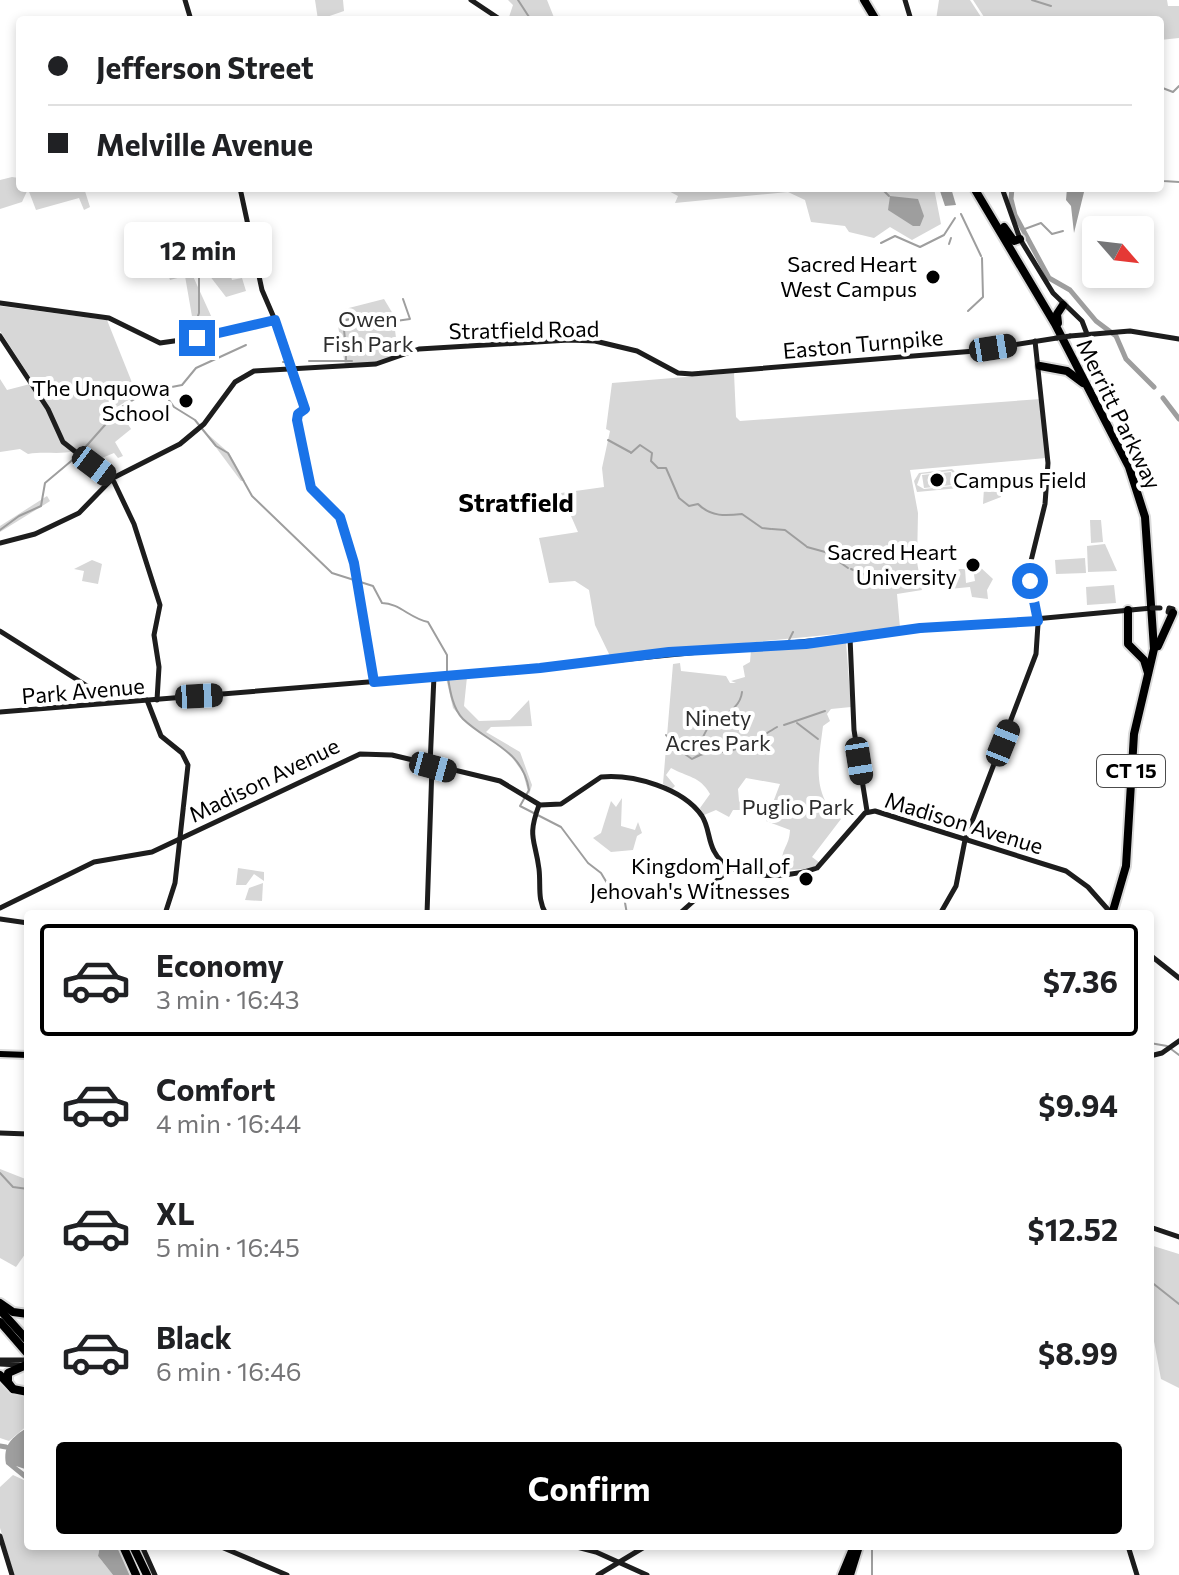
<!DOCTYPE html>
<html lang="en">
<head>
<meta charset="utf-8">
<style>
  :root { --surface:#fff; --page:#f6f6f6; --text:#202124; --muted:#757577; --line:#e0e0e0; --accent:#000 }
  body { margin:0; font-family:Commissioner,sans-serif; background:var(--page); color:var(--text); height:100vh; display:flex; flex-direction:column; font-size:30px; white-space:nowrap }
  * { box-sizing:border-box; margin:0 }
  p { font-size:26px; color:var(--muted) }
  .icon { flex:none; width:44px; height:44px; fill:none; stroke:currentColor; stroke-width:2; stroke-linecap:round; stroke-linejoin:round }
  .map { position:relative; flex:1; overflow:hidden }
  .sheet { position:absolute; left:24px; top:910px; width:1130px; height:640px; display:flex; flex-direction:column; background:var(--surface); border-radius:8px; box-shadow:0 4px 12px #0003 }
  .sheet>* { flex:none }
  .banner { position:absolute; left:16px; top:16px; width:1148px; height:176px; border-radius:8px; box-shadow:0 4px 12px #0003; display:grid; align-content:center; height:176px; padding:0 32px; background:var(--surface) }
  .needle { width:52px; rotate:118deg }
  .fabs { position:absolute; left:1082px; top:216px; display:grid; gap:16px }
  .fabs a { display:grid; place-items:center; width:72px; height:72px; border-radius:8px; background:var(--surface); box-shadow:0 4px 12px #0003; font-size:40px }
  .end { position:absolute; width:36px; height:36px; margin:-18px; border:10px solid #1a73e8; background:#fff; box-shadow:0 0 0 4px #fff }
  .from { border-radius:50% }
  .bubble { position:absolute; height:56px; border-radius:8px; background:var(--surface); box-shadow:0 4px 12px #0003; font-size:26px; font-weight:700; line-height:56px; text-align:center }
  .car { position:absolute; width:24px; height:48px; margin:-24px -12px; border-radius:10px; box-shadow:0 0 6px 2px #0007; background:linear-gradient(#222 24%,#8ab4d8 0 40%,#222 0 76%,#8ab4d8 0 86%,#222 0) }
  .banner b { display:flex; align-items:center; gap:28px; height:76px; font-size:30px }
  .banner b+b { border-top:2px solid var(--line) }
  .banner i { width:20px; height:20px; background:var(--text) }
  ul { padding:14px 0 0; list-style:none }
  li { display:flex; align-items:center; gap:24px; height:112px; margin:0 16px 12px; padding:0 16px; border:4px solid transparent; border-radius:8px }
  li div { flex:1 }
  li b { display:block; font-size:30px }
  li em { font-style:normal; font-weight:700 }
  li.active { border-color:var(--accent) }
  li>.icon { width:72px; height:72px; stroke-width:1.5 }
  .cta { display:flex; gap:16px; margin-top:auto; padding:16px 32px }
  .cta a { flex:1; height:92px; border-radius:8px; background:var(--accent); color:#fff; font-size:32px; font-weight:700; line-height:92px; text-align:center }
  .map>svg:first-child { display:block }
  .green { fill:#d7d7d7; fill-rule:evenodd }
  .water { fill:#9e9e9e }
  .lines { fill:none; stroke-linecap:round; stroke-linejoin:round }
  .stream { stroke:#9e9e9e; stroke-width:2 }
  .river { stroke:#9e9e9e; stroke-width:5 }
  .primary-casing { stroke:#dbdbdb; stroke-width:10 }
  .highway-casing { stroke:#dbdbdb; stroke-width:12 }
  .secondary { stroke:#1d1d1d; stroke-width:5 }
  .primary { stroke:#000; stroke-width:6 }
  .highway { stroke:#000; stroke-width:8 }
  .secondary-bridge { stroke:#1d1d1d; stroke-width:5 }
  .route { stroke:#1a73e8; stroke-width:10 }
  .poi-dot { fill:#000; stroke:#fff; stroke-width:3 }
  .labels { text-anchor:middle; stroke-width:8; stroke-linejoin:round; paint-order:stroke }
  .shield { fill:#fff; stroke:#4c4c4c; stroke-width:2 }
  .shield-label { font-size:20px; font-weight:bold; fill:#000 }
  .poi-label { font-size:22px; fill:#000; stroke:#fff; text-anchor:end }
  .park-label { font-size:22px; fill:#2e2e2e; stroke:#fff }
  .street-label { font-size:22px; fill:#000; stroke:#fff }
  .quarter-label { font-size:26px; font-weight:bold; fill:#000; stroke:#fff }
</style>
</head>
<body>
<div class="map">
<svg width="1179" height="1575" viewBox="0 0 1179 1575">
  <rect width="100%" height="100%" fill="#fff"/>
  <g class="green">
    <polygon points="315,0 343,0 344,11 318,20"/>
    <polygon points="508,0 547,0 555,20 508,20 513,5"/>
    <polygon points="939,0 970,0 983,20 936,20"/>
    <polygon points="973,0 1167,0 1168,6 1179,6 1179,38 1160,40 1160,20 986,20"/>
    <polygon points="12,177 19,178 20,188 84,188 90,207 84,210 79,198 36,210 28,189 22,202 0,209 0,180"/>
    <polygon points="663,188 934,188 941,224 912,240 890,227 874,238 849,232 845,226 811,222 805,200 788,192 675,203 678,196"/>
    <polygon points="228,229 232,246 222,250 225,269 229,269 232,280 242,278 246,291 226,297 206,271 192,274 212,318 202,327 194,328 185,276 170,280 162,257 208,242 206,232 216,230 218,240 221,239"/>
    <polygon points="384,299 393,314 398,354 379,362 345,365 338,326 341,310"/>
    <path d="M0,306L107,320L137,395L117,407L131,429L115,442L123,456L118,458L114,453L92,462L75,451C59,455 45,451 28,454L20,449L0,452V379L7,390L34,383L0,331Z"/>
    <polygon points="734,373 736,417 740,421 1041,399 1046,458 910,470 918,513 917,562 922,590 897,594 900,628 610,656 595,625 589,590 575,581 549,583 539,538 578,532 561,493 604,487 602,468 610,431 606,429 612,383"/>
    <polygon points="203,430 229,453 245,481 241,481"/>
    <path d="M952,469L960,476L959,488L917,492L914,481L919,473ZM951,471L958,477L953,486L924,489L917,485L921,474Z"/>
    <polygon points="951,472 952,485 924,488 922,475"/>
    <polygon points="996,481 1001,497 983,504 984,488"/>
    <polygon points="47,496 50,501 47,503 0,532 0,526"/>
    <polygon points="1090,520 1101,520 1103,542 1091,543"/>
    <polygon points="1105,544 1117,571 1088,572 1087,546"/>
    <polygon points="1085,558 1086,573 1056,574 1055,560"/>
    <polygon points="92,560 102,564 98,584 82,581 84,571 74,569"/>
    <polygon points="980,567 993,579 987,590 988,599 972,597 970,587 949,589 959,569 965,569 966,583 975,581 973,568"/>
    <polygon points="1114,585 1116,603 1087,605 1086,587"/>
    <path d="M846,642L851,707L831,709L827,714L830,721L823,726C819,759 810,796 841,819L812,857L820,863L809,869L782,870C780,847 789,849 790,830L766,821L780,784L746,778L738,789L739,801L747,810H733L729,817L716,810L704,815L700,808L710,794C700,776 687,777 671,768L666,775L675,786L672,789L663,784L673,664L680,663L681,671L726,676L730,683H736L731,681L745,677L743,666L750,662L751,650Z"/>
    <polygon points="467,677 464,706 479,721 510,720 529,700 532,726 491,727 486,732 520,752 532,785 529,795 523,773 509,753 469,725 453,708 446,678"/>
    <polygon points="622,798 621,826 635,830 638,822 642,833 637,836 633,850 611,852 593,838 601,833 611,801 616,807"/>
    <polygon points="238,868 264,872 264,881 254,874 246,885 236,885"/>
    <polygon points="263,883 262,901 245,900 249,888"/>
    <polygon points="0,1169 28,1180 28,1250 16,1267 0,1258"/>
    <polygon points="1150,1245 1179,1254 1179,1388 1161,1379 1150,1320"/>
    <polygon points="0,1377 18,1395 28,1397 28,1425 9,1441 0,1438"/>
    <polygon points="13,1475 28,1482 28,1546 100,1546 98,1556 113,1575 14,1575 0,1528 0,1487"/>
  </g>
  <g class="water">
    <polygon points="939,188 951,188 956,205 945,206"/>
    <polygon points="1067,188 1085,188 1074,233 1071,206 1066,200"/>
    <polygon points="890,196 918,199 924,216 920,226 913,226 888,210"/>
    <path d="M28,1427V1470L16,1466L28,1475V1482L6,1464C3,1445 11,1438 28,1427Z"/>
    <polygon points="100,1546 117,1546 130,1575 113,1575 98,1556"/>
  </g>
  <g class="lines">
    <g class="stream">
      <polyline points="518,0 531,20"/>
      <polyline points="1032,0 1051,6"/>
      <polyline points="1160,87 1173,92 1179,86"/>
      <polyline points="1160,177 1163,181 1179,182"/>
      <polyline points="881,188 889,196"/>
      <polyline points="961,214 981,256"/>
      <polyline points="1022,230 1041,223 1052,234 1063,231"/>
      <polyline points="881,243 895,236 920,247 944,235 955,218"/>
      <polyline points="949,244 951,238"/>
      <polyline points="968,311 983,297 982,258"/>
      <polyline points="364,314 396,321 410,319 403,299"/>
      <polyline points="572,324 589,327"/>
      <polyline points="592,329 598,332"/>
      <polyline points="546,332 558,333 567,327"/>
      <polyline points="183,337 184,329 195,325 199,313 199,274"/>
      <polyline points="345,339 343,321 363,315"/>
      <polyline points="514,340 541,333"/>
      <polyline points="346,352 346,360"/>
      <polyline points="309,361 352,361"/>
      <polyline points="283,362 287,362"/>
      <path d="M152,391L166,396L174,407L195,420L216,446L228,453L252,496L332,573L373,586L382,603C399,603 411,619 428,622L447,655V673"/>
      <polyline points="608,440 630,452"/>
      <polyline points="81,452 120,408 146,392 182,385 196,368 246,345"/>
      <path d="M631,453L640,445L652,453L651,461L658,468H666L679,498L689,506L698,504C711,517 726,516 742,514L762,528L771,529"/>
      <polyline points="772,529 785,530 806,546"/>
      <polyline points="0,530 19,516 41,506 45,483 76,457"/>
      <polyline points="807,547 836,555 838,561 848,568"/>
      <polyline points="851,569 895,587"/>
      <polyline points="789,640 793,632"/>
      <path d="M448,678C450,691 453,709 463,719C488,743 523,750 529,790L520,806L561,827L588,863L601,873L613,893L624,897L627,914"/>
      <polyline points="797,723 818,739"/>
      <polyline points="784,725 825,711"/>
      <path d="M666,735L676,748L692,759C710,748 719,755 736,749C752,744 763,735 777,727"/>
      <path d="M700,753L699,745C702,741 704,733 708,728C719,716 740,711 742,692"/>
      <polyline points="1150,1043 1167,1046 1179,1055"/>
      <polyline points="0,1173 13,1187 28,1189"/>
      <polyline points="1150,1281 1179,1304"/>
      <polyline points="872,1575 872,1546"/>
    </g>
    <g class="river">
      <polyline points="1012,188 1011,199 1015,215 1049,278 1070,290 1096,321 1116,336 1126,359 1154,387"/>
      <polyline points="1163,398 1179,419"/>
      <polyline points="0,1446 6,1447"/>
    </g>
    <defs>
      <polyline id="primary" points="0,1054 28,1055"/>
      <g id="highway">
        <polyline points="864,0 876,20"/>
        <polyline points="974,188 1055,324 1129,467 1145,517 1154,649 1134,734 1126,866 1112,914"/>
        <polyline points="1004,227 1014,241 1020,239"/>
        <polyline points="1058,323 1057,314 1063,305"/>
        <polyline points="1040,366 1067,371 1083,383"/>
        <polyline points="1128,610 1128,644 1144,660 1148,673"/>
        <polyline points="1158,646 1173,613"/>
        <polyline points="0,1303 13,1312 28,1314"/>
        <polyline points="0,1310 28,1341"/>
        <polyline points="0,1322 28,1354"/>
        <polyline points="0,1375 13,1389 28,1392"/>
        <polyline points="13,1389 8,1382 8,1373 26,1365"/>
        <polyline points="123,1546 136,1575"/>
        <polyline points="133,1546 147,1575"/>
        <polyline points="842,1575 854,1546"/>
        <polyline points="850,1575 859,1546"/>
      </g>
    </defs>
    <use href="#primary" class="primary-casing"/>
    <use href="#highway" class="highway-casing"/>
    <g class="secondary">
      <polyline points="185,0 191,20"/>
      <polyline points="471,0 501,20"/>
      <polyline points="905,0 911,20"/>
      <polyline points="240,188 262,290 284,341 305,409 298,414 297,420 311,488 340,517 354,563 374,682"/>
      <polyline points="1002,188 1020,239 1053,293 1082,321 1087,334"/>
      <polyline points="0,303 109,318 160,343 216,335 275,320"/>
      <polyline points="0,336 48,409 63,442 114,482 134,524 160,605 154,635 159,667 157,700"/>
      <polyline points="1070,336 1130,331 1179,339"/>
      <polyline points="0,543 35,534 79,513 113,478 180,444 204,424 235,382 254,371 376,364 419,349 569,340 595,341 637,351 678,373 692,374 975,351 1057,338"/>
      <polygon points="1169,608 1173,609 1172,614 1168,612"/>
      <polyline points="940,628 1152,608"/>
      <polyline points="0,631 111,701"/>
      <polyline points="850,637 854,730 867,811"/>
      <polyline points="147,700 161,736 182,753 188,765 175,883 165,914"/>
      <polyline points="0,712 540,668 939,628"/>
      <polyline points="430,765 434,676"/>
      <path d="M539,805C527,838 535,838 539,869C541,886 537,899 546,914"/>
      <path d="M0,908L94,862L152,852L360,754L392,755L500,781L540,805L561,804L601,777C633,774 683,788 702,816C709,827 708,840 714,851C730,883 789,878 817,868L865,813L875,811L1066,871L1088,887L1111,913"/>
      <polyline points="427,914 432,766"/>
      <polyline points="679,914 731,868"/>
      <polyline points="940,914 956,886 965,840 1036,654 1038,624 1029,569 1045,504 1048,463 1035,341"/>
      <polyline points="0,919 28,923"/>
      <polyline points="1150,955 1179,978"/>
      <polyline points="1150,1056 1162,1053 1179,1041"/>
      <polyline points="0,1133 28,1134"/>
      <polyline points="1150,1227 1179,1237"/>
      <polyline points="0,1360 28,1360"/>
      <polyline points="0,1364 19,1365"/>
      <polyline points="0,1536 12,1575"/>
      <polyline points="142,1546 155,1575"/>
      <polyline points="219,1546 287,1575"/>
      <polyline points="573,1546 596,1552 647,1575"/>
      <polyline points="1128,1546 1137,1575"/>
      <polyline points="598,1575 646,1546"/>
    </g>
    <use href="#primary" class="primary"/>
    <use href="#highway" class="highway"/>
    <g class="secondary-bridge">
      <polyline points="1057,338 1070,336"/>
      <polyline points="1152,608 1160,608"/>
    </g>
  </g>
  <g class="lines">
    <polyline class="route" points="197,338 275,320 305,409 298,414 297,420 311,488 340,517 354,563 374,682 540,668 669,652 806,644 920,628 1038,621 1030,581"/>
  </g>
  <g class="poi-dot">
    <circle cx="933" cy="277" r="8"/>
    <circle cx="186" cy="401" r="8"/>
    <circle cx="937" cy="480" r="8"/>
    <circle cx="973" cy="565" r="8"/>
    <circle cx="806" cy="879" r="8"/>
  </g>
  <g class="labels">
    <rect class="shield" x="1097" y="755" width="68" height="32" rx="6"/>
    <g class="shield-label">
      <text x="1131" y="778">CT 15</text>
    </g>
    <g class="poi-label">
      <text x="917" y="272">Sacred Heart<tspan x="917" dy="25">West Campus</tspan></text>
      <text x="170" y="396">The Unquowa<tspan x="170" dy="25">School</tspan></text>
      <text x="953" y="488" text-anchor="start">Campus Field</text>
      <text x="957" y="560">Sacred Heart<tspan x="957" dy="25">University</tspan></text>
      <text x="790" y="874">Kingdom Hall of<tspan x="790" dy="25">Jehovah's Witnesses</tspan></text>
    </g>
    <g class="park-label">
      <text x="368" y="327">Owen<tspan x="368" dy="25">Fish Park</tspan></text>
      <text x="718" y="726">Ninety<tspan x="718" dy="25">Acres Park</tspan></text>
      <text x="798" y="815">Puglio Park</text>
    </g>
    <g class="street-label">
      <text transform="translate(524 330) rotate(-1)" y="8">Stratfield Road</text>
      <text transform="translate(863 344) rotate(-5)" y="8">Easton Turnpike</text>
      <text transform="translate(1119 414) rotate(64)" y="8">Merritt Parkway</text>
      <text transform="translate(83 691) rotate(-5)" y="8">Park Avenue</text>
      <text transform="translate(264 780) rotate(-26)" y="8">Madison Avenue</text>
      <text transform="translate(964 823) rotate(17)" y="8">Madison Avenue</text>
    </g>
    <g class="quarter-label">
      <text x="516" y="512">Stratfield</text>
    </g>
  </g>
</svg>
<div class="fabs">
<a><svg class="needle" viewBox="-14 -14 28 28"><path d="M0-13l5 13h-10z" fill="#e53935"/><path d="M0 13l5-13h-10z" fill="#757577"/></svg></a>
</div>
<i class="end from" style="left:1030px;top:581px"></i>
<i class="end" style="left:197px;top:338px"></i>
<div class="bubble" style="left:124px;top:222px;width:148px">12 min</div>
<i class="car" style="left:993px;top:348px;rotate:81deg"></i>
<i class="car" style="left:94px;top:466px;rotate:127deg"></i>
<i class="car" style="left:199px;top:696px;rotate:87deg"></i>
<i class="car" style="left:1003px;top:743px;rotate:22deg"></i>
<i class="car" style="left:859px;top:761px;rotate:171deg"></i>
<i class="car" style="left:433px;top:767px;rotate:105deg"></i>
<div class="banner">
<b><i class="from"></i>Jefferson Street</b>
<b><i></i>Melville Avenue</b>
</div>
<section class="sheet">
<ul>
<li class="active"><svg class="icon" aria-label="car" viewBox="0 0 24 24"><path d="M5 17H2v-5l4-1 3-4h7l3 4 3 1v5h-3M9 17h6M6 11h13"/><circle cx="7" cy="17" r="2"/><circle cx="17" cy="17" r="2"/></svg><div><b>Economy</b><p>3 min · 16:43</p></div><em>$7.36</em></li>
<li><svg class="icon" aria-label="car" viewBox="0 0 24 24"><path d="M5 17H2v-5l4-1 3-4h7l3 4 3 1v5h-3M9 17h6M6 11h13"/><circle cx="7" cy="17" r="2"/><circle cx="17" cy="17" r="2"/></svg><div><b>Comfort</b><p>4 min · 16:44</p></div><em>$9.94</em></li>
<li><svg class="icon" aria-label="car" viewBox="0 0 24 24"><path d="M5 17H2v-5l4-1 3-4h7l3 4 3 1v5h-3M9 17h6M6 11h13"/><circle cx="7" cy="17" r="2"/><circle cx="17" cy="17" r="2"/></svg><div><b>XL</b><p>5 min · 16:45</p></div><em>$12.52</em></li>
<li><svg class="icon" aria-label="car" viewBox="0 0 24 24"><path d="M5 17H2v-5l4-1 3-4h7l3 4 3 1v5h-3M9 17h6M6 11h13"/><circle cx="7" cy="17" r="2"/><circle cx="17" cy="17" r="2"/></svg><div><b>Black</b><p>6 min · 16:46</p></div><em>$8.99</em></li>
</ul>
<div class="cta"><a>Confirm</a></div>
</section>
</div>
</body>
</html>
